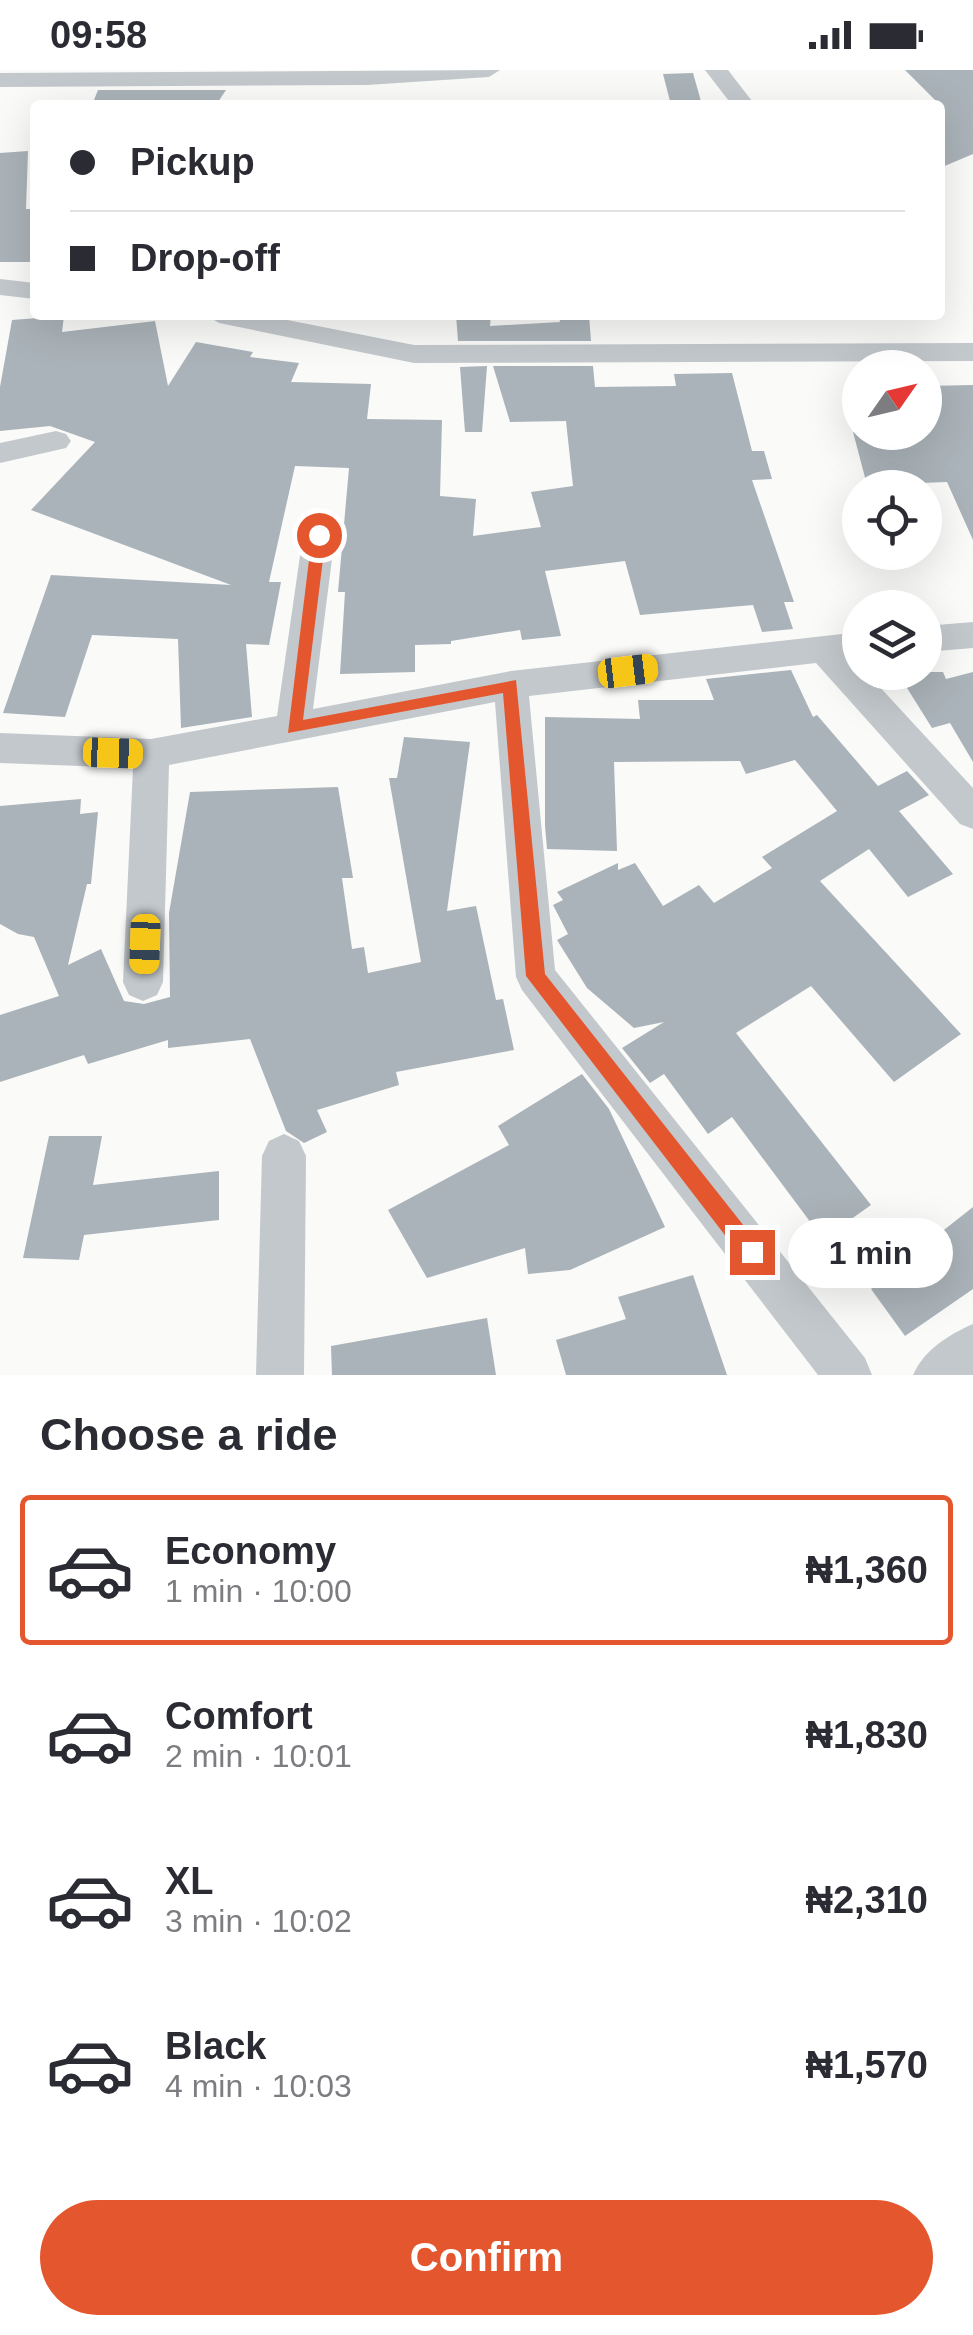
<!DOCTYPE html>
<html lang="en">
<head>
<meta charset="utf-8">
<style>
  :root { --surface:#fff; --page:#f7f7f7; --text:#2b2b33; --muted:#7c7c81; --line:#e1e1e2; --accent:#e4572e }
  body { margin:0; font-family:Arial,sans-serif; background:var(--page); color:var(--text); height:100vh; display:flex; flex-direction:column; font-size:38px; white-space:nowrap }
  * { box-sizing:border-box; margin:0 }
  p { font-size:32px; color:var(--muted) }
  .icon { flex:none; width:55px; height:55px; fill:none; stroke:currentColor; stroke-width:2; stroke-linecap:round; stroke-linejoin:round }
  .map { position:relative; height:1305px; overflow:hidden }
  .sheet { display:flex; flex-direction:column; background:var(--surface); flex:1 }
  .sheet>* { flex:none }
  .hud { position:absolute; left:30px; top:30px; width:915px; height:220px; border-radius:10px; box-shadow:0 10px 40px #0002; display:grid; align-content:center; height:220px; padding:0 40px; background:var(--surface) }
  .needle { width:65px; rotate:56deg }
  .fabs { position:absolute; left:842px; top:280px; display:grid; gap:20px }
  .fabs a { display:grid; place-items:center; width:100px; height:100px; border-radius:50%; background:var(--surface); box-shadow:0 10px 40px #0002; font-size:50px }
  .end { position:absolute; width:45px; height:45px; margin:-22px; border:12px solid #e4572e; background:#fff; box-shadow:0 0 0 5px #fff }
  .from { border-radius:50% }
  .bubble { position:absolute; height:70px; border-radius:35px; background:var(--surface); box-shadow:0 10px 40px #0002; font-size:32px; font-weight:600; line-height:70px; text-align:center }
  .car { position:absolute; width:30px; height:60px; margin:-30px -15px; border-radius:12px; box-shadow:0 0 8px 2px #0007; background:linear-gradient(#f5c518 24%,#345 0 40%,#f5c518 0 76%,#345 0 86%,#f5c518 0) }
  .hud b { display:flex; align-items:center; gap:35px; height:95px; font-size:38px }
  .hud b+b { border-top:2px solid var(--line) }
  .hud i { width:25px; height:25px; background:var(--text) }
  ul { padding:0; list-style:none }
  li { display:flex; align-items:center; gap:30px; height:150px; margin:0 20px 15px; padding:0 20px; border:5px solid transparent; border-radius:10px }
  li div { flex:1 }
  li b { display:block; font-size:38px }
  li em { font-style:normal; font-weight:600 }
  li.on { border-color:var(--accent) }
  li>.icon { width:90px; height:90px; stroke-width:1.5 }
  h2 { padding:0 40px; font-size:45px; line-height:120px }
  .button { display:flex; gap:20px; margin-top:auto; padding:20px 40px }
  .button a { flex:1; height:115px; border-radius:60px; background:var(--accent); color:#fff; font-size:40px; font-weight:600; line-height:115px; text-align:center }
  .status { display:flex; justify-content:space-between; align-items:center; height:70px; padding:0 50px; background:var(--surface); direction:ltr }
  .status svg { height:28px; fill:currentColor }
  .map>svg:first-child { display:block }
  .building { fill:#aab3b9 }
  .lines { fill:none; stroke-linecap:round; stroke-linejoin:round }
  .minor { fill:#c3c8cc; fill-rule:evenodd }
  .route { fill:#e4572e }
</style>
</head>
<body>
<div class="status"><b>09:58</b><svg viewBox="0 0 49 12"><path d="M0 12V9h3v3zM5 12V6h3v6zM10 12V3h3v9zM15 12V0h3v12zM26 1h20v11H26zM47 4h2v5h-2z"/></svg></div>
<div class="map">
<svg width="973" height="1305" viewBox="0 0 973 1305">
  <rect width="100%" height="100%" fill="#fafaf8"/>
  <g class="building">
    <polygon points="905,0 973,0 973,84 940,98 940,35"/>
    <polygon points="693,3 702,35 671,35 663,4"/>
    <polygon points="98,20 226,20 216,35 92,35"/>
    <polygon points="28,81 26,139 35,139 35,192 0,192 0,83"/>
    <polygon points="456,245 491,245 490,256 560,252 559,245 589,245 591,271 458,271"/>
    <polygon points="64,246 62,262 155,251 168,316 196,272 253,282 250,287 299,293 291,312 371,314 367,349 442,350 440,426 476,429 473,466 541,457 531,422 573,416 566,351 510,352 493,296 593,296 595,317 676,316 674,304 732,303 752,381 764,381 772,409 752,410 794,532 784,532 793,559 762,562 753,535 640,545 625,491 545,501 561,566 522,570 520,560 451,571 451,574 415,575 415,602 340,604 345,522 338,522 349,398 295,396 269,512 281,512 269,575 246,574 252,647 181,658 178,569 92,565 65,647 3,643 51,505 231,515 31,440 95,372 50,356 0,361 0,317 12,250"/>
    <polygon points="487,296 482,362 465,362 460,297"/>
    <polygon points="973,315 973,470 947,412 867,415 853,362 925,362 925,316"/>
    <polygon points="791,600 813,647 817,645 878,716 907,701 929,725 899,741 953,804 908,827 869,779 820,811 961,964 894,1012 811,916 736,963 871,1135 823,1169 732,1047 708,1064 664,1004 650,1013 622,978 664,952 634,958 587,918 557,870 568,864 553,835 563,830 557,822 618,793 618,800 635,793 663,836 699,815 714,833 772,798 762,787 837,741 795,690 746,704 740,691 614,692 617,781 547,779 545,756 545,647 640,649 638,630 714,630 706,609"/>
    <polygon points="897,602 943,602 946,609 973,602 973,692 950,653 932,658"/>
    <polygon points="404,667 470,672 447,841 476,836 496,930 503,929 514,980 396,1002 399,1015 317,1040 327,1062 304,1073 286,1061 250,969 168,978 168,970 88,994 84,985 0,1012 0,945 59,926 34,867 18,864 0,854 0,736 81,729 80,744 98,742 91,814 87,814 68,895 101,879 124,931 144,934 170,927 169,843 190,722 338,717 353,808 342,808 352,879 364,877 368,903 421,892 389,708 397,708"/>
    <polygon points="582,1004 609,1039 665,1157 570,1200 528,1204 525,1178 427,1208 388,1140 509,1075 498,1056"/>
    <polygon points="49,1066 102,1066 93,1115 219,1101 219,1150 84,1165 79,1190 23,1188"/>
    <polygon points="973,1137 973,1219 905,1266 871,1219 939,1171 935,1167"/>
    <polygon points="693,1205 727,1305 566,1305 556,1270 626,1249 618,1227"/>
    <polygon points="487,1248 496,1305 332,1305 331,1276"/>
  </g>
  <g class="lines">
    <g class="minor">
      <polygon points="500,0 489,7 367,15 0,17 0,3"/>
      <polygon points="705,0 728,0 755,35 732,35"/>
      <polygon points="0,209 35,213 35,229 0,225"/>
      <polygon points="206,245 262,245 414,275 973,273 973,291 414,293 219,253"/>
      <polygon points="56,361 66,364 71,371 66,378 0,393 0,373"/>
      <polygon points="319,454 330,457 335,465 313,639 511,601 860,562 860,588 853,589 860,602 866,602 973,718 973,759 960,754 816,593 529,626 555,900 865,1288 872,1305 818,1305 522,920 516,907 495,632 169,695 163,912 157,925 143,931 129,925 123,912 133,698 0,693 0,663 151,669 277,646 303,465 308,457"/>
      <polygon points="973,552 973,578 925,582 925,556"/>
      <polygon points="284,1064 299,1071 306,1086 304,1305 256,1305 262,1086 269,1071"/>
      <path d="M973,1254V1305H913C924,1280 948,1265 973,1254Z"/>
    </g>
  </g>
  <polygon class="route" points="319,459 326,465 303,650 516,610 545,904 759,1175 762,1182 759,1190 752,1193 744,1190 526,906 503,623 288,663 312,465"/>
</svg>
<div class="fabs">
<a><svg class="needle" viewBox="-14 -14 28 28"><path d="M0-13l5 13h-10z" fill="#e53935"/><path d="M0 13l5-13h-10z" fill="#7c7c81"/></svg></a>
<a><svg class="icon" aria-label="locate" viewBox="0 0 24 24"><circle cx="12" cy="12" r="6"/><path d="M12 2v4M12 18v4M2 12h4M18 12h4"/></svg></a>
<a><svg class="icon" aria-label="layers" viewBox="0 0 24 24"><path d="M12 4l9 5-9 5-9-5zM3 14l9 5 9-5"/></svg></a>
</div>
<i class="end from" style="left:319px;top:465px"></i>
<i class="end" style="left:752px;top:1182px"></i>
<div class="bubble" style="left:788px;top:1148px;width:165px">1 min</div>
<i class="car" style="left:628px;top:601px;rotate:83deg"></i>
<i class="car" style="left:113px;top:683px;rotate:92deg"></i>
<i class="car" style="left:145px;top:874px;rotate:182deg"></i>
<div class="hud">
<b><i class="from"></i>Pickup</b>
<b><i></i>Drop-off</b>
</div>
</div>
<section class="sheet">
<h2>Choose a ride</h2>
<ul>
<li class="on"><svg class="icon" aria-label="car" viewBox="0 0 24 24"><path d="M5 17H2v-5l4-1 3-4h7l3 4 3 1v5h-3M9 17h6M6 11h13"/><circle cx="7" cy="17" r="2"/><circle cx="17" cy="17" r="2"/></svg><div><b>Economy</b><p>1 min · 10:00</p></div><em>₦1,360</em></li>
<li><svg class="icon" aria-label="car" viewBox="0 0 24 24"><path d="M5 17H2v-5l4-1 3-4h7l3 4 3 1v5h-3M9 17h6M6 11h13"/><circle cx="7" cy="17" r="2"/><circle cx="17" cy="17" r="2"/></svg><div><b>Comfort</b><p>2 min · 10:01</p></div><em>₦1,830</em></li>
<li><svg class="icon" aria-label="car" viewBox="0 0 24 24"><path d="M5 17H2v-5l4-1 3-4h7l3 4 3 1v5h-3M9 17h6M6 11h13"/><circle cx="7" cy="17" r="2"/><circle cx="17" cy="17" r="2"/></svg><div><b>XL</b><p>3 min · 10:02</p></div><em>₦2,310</em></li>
<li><svg class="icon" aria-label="car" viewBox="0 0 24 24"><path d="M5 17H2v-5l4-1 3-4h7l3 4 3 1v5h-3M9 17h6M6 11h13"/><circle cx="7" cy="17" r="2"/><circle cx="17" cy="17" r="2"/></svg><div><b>Black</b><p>4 min · 10:03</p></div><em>₦1,570</em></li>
</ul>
<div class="button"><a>Confirm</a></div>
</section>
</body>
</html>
